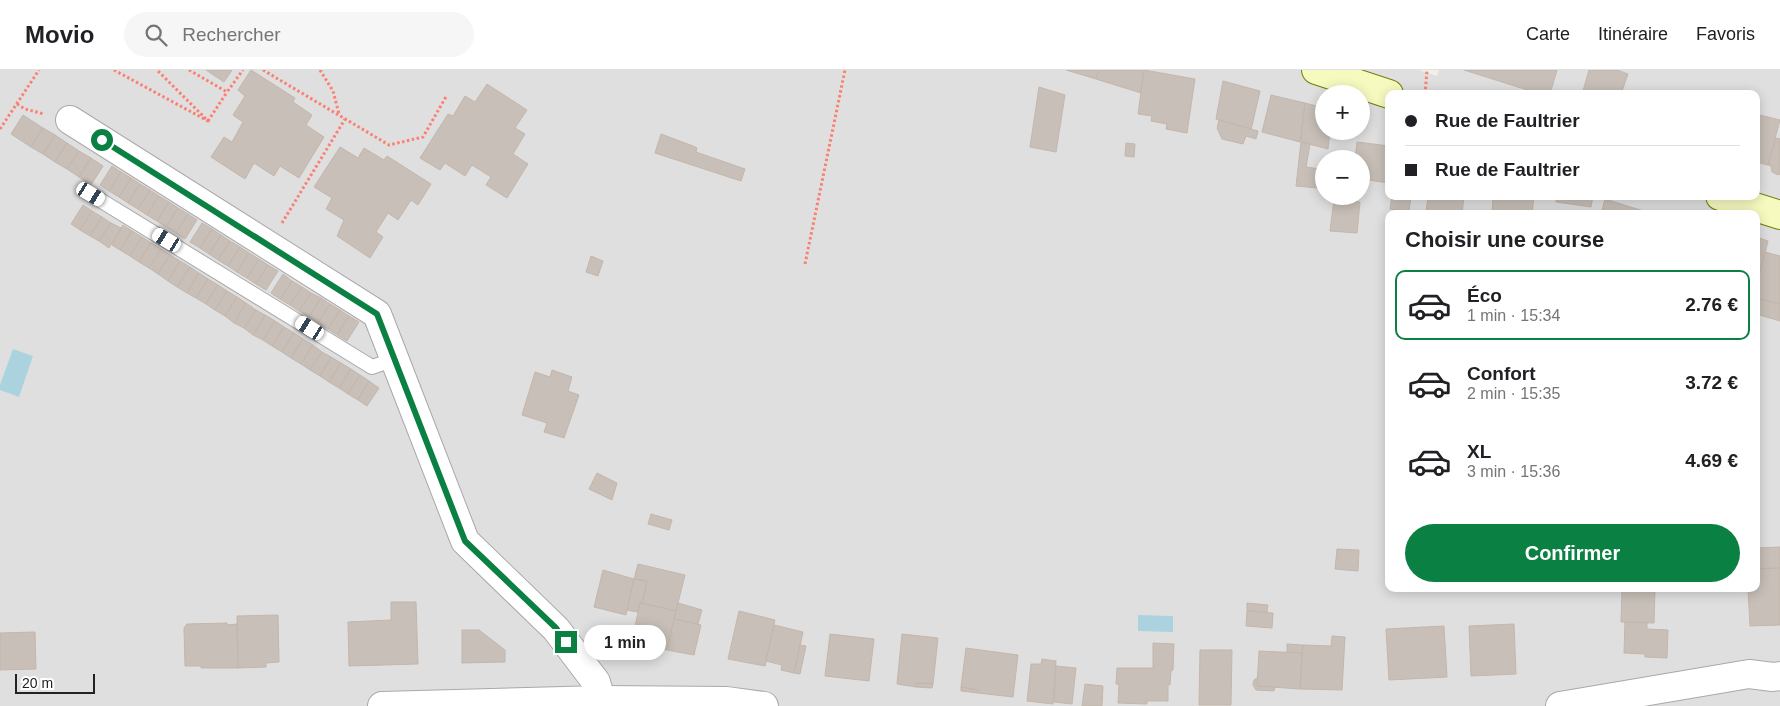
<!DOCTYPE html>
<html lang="fr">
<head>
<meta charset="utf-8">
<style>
  :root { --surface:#fff; --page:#f6f6f6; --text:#202124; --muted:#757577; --line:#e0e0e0; --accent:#0b8043 }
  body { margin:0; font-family:Arial,sans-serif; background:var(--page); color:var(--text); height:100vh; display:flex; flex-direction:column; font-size:19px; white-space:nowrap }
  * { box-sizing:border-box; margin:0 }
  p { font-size:16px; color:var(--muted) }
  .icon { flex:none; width:28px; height:28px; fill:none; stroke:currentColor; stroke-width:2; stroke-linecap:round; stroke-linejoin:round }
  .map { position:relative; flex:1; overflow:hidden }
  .sheet { position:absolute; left:1385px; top:140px; width:375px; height:382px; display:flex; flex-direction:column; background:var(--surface); border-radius:10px; box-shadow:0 2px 12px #0003 }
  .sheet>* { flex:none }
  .top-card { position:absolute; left:1385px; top:20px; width:375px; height:110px; border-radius:10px; box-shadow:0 2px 12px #0003; display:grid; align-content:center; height:110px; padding:0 20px; background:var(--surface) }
  .buttons { position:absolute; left:1315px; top:15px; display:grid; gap:10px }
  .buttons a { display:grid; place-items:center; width:55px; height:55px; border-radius:50%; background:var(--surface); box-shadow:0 2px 12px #0003; font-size:25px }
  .scale { position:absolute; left:15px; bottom:12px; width:80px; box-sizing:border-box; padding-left:5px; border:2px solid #222; border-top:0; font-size:14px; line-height:18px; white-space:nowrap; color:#222; -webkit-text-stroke:4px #fff; paint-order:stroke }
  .end { position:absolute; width:22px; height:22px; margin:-11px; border:6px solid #0b8043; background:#fff; box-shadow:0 0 0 2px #fff }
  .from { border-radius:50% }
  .bubble { position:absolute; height:35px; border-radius:18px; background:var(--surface); box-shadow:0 2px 12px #0003; font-size:16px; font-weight:700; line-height:35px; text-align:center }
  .car { position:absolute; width:15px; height:30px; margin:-15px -8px; border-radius:6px; box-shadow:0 0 4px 1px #0007; background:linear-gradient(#fff 24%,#345 0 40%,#fff 0 76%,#345 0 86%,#fff 0) }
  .top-card b { display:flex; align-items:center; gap:18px; height:48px; font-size:19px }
  .top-card b+b { border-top:1px solid var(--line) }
  .top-card i { width:12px; height:12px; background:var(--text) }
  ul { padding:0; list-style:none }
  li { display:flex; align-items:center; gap:15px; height:70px; margin:0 10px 8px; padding:0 10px; border:2px solid transparent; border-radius:10px }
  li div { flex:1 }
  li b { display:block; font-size:19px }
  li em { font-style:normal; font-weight:700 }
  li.on { border-color:var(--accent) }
  li>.icon { width:45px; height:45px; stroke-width:1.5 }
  h2 { padding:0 20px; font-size:22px; line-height:60px }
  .primary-button { display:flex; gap:10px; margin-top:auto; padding:10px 20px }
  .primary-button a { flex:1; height:58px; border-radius:30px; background:var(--accent); color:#fff; font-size:20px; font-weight:700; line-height:58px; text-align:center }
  header { display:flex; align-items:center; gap:30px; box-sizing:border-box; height:70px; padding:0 25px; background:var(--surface); border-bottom:1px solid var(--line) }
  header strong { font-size:24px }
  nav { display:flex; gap:28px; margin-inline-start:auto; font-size:18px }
  .search { width:350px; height:45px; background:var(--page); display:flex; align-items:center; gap:12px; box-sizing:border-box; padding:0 18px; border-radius:28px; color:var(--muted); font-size:19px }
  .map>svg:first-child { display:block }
  .residential { fill:#e0dfdf; fill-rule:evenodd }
  .water { fill:#aad3df }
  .building { fill:#c7bfb8; stroke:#c4b6ab }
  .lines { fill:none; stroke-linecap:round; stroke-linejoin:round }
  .service-casing { stroke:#a9a9a9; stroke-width:16 }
  .minor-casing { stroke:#a9a9a9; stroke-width:30 }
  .tertiary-casing { stroke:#a9a9a9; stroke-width:30 }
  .secondary-casing { stroke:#707d05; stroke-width:30 }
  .path { stroke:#fa8072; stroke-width:3; stroke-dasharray:2.5 2.5; stroke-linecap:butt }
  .service { stroke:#fff; stroke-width:14 }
  .minor { stroke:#fff; stroke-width:28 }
  .tertiary { stroke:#fff; stroke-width:28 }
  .secondary { stroke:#f7fabf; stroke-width:28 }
  .route { stroke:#0b8043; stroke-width:6 }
</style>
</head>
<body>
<header>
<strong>Movio</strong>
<div class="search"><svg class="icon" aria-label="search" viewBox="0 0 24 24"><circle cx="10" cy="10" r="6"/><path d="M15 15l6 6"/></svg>Rechercher</div>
<nav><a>Carte</a><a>Itinéraire</a><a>Favoris</a></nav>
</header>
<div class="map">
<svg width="1780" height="636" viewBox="0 0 1780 636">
  <rect width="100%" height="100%" fill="#f2efe9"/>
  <path class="residential" d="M0,0H1419L1437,6L1439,0H1780V636H0ZM1324,24H1361V61H1324ZM1389,24H1756V126H1389ZM1324,89H1361V126H1324ZM1389,144H1756V519H1389Z"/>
  <g class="water">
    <polygon points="13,279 33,286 19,327 0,320 0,315"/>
    <polygon points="1138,545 1173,546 1173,562 1138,561"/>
  </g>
  <g class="building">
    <polygon points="206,0 232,0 224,12"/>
    <polygon points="251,0 295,28 293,32 312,45 306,55 324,67 299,108 280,96 274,106 254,93 245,109 211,87 224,67 232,72 243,52 233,45 245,26 238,20"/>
    <polygon points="1066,0 1099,0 1096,9"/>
    <polygon points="1099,0 1144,0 1141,23 1096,9"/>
    <polygon points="1144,0 1195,9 1187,63 1166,59 1167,54 1151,51 1152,46 1138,44"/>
    <polygon points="1464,0 1557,0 1550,24 1540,24"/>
    <polygon points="1589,0 1617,0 1628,4 1621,24 1582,24"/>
    <polygon points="1223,11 1260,21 1251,60 1216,49"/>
    <polygon points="487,14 527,40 515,58 525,64 513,84 528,94 507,128 486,115 491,107 472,95 465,106 445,93 440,100 420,88 448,44 453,46 465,26 475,32"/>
    <polygon points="1039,17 1065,25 1056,82 1030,77"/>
    <polygon points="1271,25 1305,33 1300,72 1262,62"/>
    <polygon points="1305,33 1324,38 1324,61 1330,61 1328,79 1301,72"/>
    <polygon points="1756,44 1780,50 1768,95 1756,92"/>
    <polygon points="23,45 43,58 31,77 11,64"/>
    <polygon points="1219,50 1258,61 1256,69 1246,66 1243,74 1222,69 1217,58"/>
    <polygon points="43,58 55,65 43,84 31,77"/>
    <polygon points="661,64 693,76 697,78 696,82 745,99 741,111 655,83"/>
    <polygon points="55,65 67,73 55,92 43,84"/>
    <polygon points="1776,68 1780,69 1780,104 1778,105 1772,102 1771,96 1768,95"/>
    <polygon points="1301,72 1310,74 1306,97 1320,99 1318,118 1296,116"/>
    <polygon points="1357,72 1389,76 1389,113 1361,109 1361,89 1355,89"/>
    <polygon points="67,73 79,81 67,99 55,92"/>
    <polygon points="1126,73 1135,74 1134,87 1125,86"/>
    <polygon points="340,77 358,88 364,78 384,90 387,86 431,114 418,135 411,130 398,150 388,143 376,162 383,167 370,188 337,166 344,150 326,139 332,128 314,117"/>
    <polygon points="79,81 91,88 79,107 67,99"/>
    <polygon points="91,88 103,96 91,115 79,107"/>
    <polygon points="112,96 121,102 109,121 100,115"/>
    <polygon points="121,102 131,108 119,127 109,121"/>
    <polygon points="131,108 140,114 128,133 119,127"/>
    <polygon points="140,114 150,120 138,139 128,133"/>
    <polygon points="150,120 159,126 147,145 138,139"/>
    <polygon points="159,126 169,132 157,151 147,145"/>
    <polygon points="1392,126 1411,126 1409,141 1390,139"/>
    <polygon points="1428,126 1464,126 1462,144 1426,142"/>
    <polygon points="1493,126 1534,126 1532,144 1492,144"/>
    <polygon points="1557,126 1593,126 1591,137 1556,132"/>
    <polygon points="1334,129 1360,132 1357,163 1330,161"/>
    <polygon points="1605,129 1653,144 1601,144"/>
    <polygon points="169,132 178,138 166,157 157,151"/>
    <polygon points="83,135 92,141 80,160 71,154"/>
    <polygon points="178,138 188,144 176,163 166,157"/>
    <polygon points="92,141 102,147 90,166 80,160"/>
    <polygon points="188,144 197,150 185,169 176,163"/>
    <polygon points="102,147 111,153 99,171 90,166"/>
    <polygon points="111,153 121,158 109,178 99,171"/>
    <polygon points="202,153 212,159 200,178 190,172"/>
    <polygon points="123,155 132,161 120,180 112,175"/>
    <polygon points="212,159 221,165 209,184 200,178"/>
    <polygon points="132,161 142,167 130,186 120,180"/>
    <polygon points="221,165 230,171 218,190 209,184"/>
    <polygon points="142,167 151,173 139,192 130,186"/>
    <polygon points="1756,167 1768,171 1758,212 1756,212"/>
    <polygon points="230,171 240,177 228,196 218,190"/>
    <polygon points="151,173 161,179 149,198 139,192"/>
    <polygon points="240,177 249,183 237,202 228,196"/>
    <polygon points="161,179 170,185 158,204 149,198"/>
    <polygon points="1765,182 1780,186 1780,234 1756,228 1756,219"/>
    <polygon points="249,183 259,189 247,208 237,202"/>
    <polygon points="170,185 180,191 168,211 158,204"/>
    <polygon points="591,186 603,191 598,206 586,202"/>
    <polygon points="259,189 268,195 256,214 247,208"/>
    <polygon points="180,191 190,197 177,217 168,211"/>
    <polygon points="268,195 278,201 266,220 256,214"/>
    <polygon points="190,197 199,203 187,223 177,217"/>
    <polygon points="199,203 208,209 196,228 187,223"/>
    <polygon points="283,204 292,211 280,229 271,223"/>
    <polygon points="208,209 218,215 206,234 196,228"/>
    <polygon points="292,211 302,217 290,235 280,229"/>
    <polygon points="218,215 227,221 215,240 206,234"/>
    <polygon points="302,217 311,223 299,241 290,235"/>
    <polygon points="227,221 237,227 225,246 215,240"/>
    <polygon points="311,223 321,228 309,247 299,241"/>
    <polygon points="237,227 246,233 234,253 225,246"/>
    <polygon points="321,228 330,234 318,253 309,247"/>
    <polygon points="1756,228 1780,234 1780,251 1756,244"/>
    <polygon points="246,233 256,240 244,258 234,253"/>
    <polygon points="330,234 340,240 328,259 318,253"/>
    <polygon points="256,240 265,245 253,265 244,258"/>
    <polygon points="340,240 349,246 337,265 328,259"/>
    <polygon points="265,245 275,251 263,270 253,265"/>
    <polygon points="349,246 359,252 347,271 337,265"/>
    <polygon points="275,251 284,257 272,276 263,270"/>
    <polygon points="284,257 294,263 282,282 272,276"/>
    <polygon points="294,263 303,269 291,288 282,282"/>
    <polygon points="303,269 313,275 301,294 291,288"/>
    <polygon points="313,275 322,282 310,300 301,294"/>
    <polygon points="322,282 331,287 320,306 310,300"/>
    <polygon points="331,287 341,293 329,312 320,306"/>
    <polygon points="341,293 351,299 339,318 329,312"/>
    <polygon points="351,299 360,305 348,324 339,318"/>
    <polygon points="552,300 572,307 568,321 579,325 564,368 544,362 547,353 522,345 535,302 550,307"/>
    <polygon points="360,305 369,311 358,330 348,324"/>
    <polygon points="369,311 379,318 367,336 358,330"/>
    <polygon points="597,403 617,413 612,430 589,419"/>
    <polygon points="651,444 672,450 669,460 648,454"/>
    <polygon points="1780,477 1780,498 1756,499 1756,478"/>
    <polygon points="1337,479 1359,480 1358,501 1335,499"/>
    <polygon points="638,494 685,505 676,541 642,533 647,511 634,509"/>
    <polygon points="1780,498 1780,555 1750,556 1748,519 1756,519 1756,499"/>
    <polygon points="603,500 634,509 626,545 594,537"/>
    <polygon points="634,509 647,511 642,533 640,533 637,542 627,540"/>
    <polygon points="1622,519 1655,519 1654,553 1621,552"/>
    <polygon points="391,532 416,532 418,594 349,596 348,552 391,550"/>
    <polygon points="640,533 676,541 667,580 650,575 649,579 631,575"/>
    <polygon points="678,533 702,540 698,554 674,549"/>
    <polygon points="1247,533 1268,535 1267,542 1247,541"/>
    <polygon points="739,541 775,550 765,596 728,589"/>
    <polygon points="1247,541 1273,543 1272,558 1246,556"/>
    <polygon points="278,545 279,592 266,593 266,597 238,598 237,546"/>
    <polygon points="674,549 701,555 694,585 667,580"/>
    <polygon points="1625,552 1647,553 1647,559 1668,560 1667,588 1645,587 1645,584 1624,583"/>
    <polygon points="227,553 227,555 237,554 238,598 201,598 201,596 185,596 184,558 187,554"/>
    <polygon points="1514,554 1516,604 1471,606 1469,556"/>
    <polygon points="774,555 803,562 794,603 781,600 782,595 766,591"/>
    <polygon points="1444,556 1447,607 1389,610 1386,559"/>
    <polygon points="462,560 479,560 505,580 505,592 462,593"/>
    <polygon points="35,562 36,599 0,600 0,563"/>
    <polygon points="830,564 874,569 869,611 825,606"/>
    <polygon points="902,564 938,568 933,614 917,613 916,617 897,614"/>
    <polygon points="1332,566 1345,567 1342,620 1300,619 1303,575 1331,576"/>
    <polygon points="1153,573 1174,574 1173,600 1171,601 1170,615 1168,615 1168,631 1147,631 1147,634 1118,633 1119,614 1116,614 1117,598 1153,598"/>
    <polygon points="1287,574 1303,575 1302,583 1287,582"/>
    <polygon points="800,575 806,576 800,604 794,603"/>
    <polygon points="966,578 1018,585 1013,627 978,623 978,620 961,617"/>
    <polygon points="1200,580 1232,580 1231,635 1199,635"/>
    <polygon points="1259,581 1302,583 1300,619 1257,616"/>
    <polygon points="1042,589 1056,591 1053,634 1027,631 1031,594 1041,594"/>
    <polygon points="1056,596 1076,598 1072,634 1054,632"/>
    <polygon points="1258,607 1257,616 1275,617 1274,621 1256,620 1253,615 1254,610"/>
    <polygon points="917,613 933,614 932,618 916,617"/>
    <polygon points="1085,614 1103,616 1102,636 1082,636"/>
    <polygon points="961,617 978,620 978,623 961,621"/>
  </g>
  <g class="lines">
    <defs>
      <polyline id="service" points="87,122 372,297 395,289"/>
      <polyline id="minor" points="70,50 377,244 465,471 556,559 596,612 601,630"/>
      <g id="tertiary">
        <polyline points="382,636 601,630 726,631 764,636"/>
        <polyline points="1560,636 1749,604 1773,607 1780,606"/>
      </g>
      <g id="secondary">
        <polyline points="1316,0 1389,24"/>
        <polyline points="1720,126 1780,145"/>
      </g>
    </defs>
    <use href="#service" class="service-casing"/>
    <use href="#minor" class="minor-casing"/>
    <use href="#tertiary" class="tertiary-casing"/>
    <use href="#secondary" class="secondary-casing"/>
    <g class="path">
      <polyline points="114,0 208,51 157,0"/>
      <polyline points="189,0 227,22 243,0"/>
      <polyline points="263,0 389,75 423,67 447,25"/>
      <polyline points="320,0 333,21 339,44"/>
      <polyline points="1425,24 1427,0"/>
      <polyline points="17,34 25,39 44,44"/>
      <polyline points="208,51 227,22"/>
      <polyline points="0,59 39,0"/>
      <polyline points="282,153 345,49"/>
      <polyline points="805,194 845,0"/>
    </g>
    <use href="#service" class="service"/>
    <use href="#minor" class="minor"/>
    <use href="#tertiary" class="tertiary"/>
    <use href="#secondary" class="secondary"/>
  </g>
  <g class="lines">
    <polyline class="route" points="102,70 377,244 465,471 556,558 566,572"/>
  </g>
</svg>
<div class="buttons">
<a>+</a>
<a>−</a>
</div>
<div class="scale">20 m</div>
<i class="end from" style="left:102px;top:70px"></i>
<i class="end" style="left:566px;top:572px"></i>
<div class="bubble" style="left:584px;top:555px;width:82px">1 min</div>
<i class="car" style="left:91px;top:124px;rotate:121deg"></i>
<i class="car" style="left:167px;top:170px;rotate:301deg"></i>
<i class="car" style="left:310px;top:258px;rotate:302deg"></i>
<div class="top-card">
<b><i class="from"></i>Rue de Faultrier</b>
<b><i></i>Rue de Faultrier</b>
</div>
<section class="sheet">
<h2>Choisir une course</h2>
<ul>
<li class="on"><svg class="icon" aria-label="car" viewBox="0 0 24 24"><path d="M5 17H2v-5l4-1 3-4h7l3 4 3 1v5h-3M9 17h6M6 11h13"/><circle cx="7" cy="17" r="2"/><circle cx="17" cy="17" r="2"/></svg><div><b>Éco</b><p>1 min · 15:34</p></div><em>2.76 €</em></li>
<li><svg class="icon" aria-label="car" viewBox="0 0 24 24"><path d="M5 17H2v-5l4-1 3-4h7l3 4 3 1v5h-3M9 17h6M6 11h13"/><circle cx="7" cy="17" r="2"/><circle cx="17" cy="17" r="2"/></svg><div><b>Confort</b><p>2 min · 15:35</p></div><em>3.72 €</em></li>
<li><svg class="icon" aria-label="car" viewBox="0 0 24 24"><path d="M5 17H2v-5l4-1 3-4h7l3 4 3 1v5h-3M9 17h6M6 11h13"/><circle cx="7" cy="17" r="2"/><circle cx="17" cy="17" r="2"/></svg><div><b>XL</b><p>3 min · 15:36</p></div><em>4.69 €</em></li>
</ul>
<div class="primary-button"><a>Confirmer</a></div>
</section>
</div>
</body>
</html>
